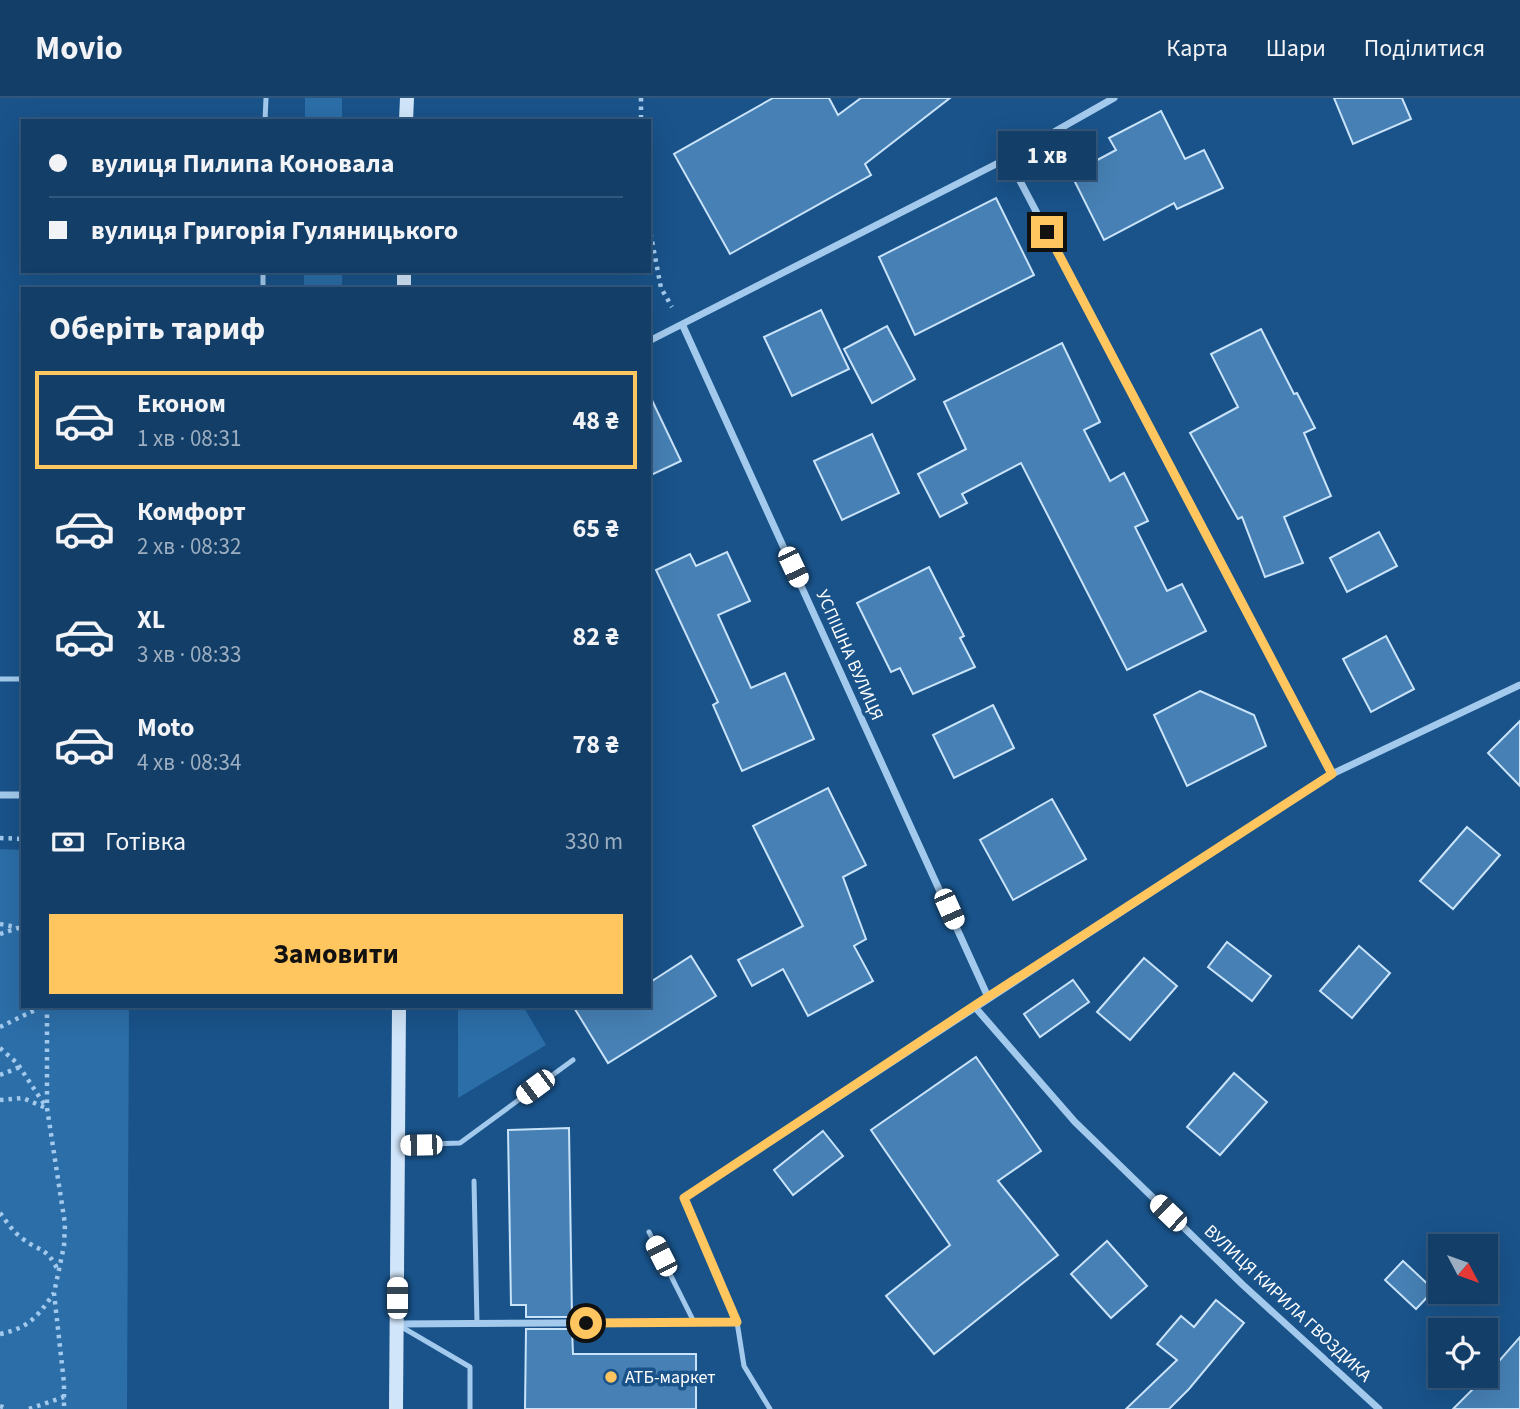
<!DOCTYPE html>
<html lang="uk">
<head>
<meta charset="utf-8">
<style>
  :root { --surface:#133e68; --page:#1c456e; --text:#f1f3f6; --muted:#9daec0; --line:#32577c; --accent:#ffc55f }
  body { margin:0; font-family:"Source Sans 3",sans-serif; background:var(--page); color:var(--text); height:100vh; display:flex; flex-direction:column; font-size:26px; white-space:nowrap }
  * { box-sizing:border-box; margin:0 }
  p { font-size:23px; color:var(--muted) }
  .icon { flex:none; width:38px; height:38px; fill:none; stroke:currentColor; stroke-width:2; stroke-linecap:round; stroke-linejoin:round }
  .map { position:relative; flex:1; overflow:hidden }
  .side { position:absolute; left:21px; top:189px; width:630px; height:721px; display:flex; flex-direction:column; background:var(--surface); border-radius:0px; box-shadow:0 7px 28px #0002,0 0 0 2px var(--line) }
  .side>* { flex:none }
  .hud { position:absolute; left:21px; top:21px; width:630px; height:154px; border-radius:0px; box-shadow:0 7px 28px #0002,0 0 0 2px var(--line); display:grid; align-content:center; height:154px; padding:0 28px; background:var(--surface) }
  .needle { width:46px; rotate:131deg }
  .tools { position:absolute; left:1428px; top:1136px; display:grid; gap:14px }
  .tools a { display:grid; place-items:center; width:70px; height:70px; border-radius:0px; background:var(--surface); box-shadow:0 7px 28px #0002,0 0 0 2px var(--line); font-size:35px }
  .end { position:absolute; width:32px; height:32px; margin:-16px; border:9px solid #ffc55f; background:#111; box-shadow:0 0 0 4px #111 }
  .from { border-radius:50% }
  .bubble { position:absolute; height:49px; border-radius:0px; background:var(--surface); box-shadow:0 7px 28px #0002,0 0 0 2px var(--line); font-size:23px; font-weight:700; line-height:49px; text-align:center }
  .car { position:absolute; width:21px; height:42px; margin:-21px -10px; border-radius:9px; box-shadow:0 0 5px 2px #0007; background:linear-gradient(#fff 24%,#345 0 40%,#fff 0 76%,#345 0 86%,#fff 0) }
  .hud b { display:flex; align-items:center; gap:24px; height:66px; font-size:26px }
  .hud b+b { border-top:2px solid var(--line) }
  .hud i { width:18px; height:18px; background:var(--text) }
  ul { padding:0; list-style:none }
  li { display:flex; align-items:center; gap:21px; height:98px; margin:0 14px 10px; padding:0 14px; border:4px solid transparent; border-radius:0px }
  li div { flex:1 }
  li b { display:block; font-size:26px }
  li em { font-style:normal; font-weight:700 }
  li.selected { border-color:var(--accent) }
  li>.icon { width:63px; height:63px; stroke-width:1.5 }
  h2 { padding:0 28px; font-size:32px; line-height:84px }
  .pay { display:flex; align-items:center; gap:18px; height:77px; padding:0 28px; font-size:26px }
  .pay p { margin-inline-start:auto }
  .cta { display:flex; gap:14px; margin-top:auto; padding:14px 28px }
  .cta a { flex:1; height:80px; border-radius:0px; background:var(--accent); color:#111; font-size:28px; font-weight:700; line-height:80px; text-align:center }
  header { display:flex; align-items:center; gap:42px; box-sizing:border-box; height:98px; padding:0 35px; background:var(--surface); border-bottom:2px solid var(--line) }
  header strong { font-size:33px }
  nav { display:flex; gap:38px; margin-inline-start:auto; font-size:24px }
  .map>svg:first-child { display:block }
  .green { fill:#2c6ea8 }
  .building { fill:#4680b4; stroke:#c9e3fa; stroke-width:2 }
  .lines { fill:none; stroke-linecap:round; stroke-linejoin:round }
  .path { stroke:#a3caed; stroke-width:4.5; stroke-dasharray:3.5 5; stroke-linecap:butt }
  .lane { stroke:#a3caed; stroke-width:5 }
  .street { stroke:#a3caed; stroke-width:7 }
  .secondary { stroke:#d0e5f9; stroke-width:14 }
  .route { stroke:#ffc55f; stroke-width:9 }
  .poi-dot { fill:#ffc55f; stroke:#19538a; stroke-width:2.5 }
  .labels { text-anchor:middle; stroke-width:7; stroke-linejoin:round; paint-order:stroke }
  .street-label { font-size:18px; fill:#fff; stroke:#19538a }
  .poi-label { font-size:18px; fill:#fff; stroke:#19538a; text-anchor:start }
</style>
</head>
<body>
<header>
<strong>Movio</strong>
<nav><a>Карта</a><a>Шари</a><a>Поділитися</a></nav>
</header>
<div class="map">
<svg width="1520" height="1311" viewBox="0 0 1520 1311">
  <rect width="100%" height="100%" fill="#19538a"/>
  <g class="green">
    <rect x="305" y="0" width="37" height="23"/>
    <rect x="304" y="173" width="38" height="18"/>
    <polygon points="0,751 23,752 23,908 129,908 127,1311 0,1311"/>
    <polygon points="458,908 523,908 546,947 458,1000"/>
  </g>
  <g class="building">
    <polygon points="773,0 829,0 838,17 861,0 950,0 865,66 871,77 730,156 674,56"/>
    <polygon points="1334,0 1402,0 1411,21 1353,46"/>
    <polygon points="1161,13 1185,61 1204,52 1223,90 1177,111 1174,105 1104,142 1071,76 1116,52 1109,40"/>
    <polygon points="996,100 1034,177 915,237 879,159"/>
    <polygon points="821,212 849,271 792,298 764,239"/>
    <polygon points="887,228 915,281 872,305 844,251"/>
    <polygon points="1261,231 1294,296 1297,295 1315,330 1304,335 1331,398 1284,419 1303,465 1265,479 1242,419 1238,421 1190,335 1238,309 1211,256"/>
    <polygon points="1062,245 1100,324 1084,332 1110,383 1124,375 1148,423 1135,429 1167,493 1182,486 1206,533 1127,572 1021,365 962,396 967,405 940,419 918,376 966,351 944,304"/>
    <polygon points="649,296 681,363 649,378"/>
    <polygon points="872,336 899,395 842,422 814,363"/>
    <polygon points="1379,434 1397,468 1347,494 1330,460"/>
    <polygon points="727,454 750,503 718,517 751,590 785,575 814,641 742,673 713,607 718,604 656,472 690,456 696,468"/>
    <polygon points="929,469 964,538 960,540 975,569 913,596 900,570 891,574 857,505"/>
    <polygon points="1386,538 1414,591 1371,614 1343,561"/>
    <polygon points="1200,593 1254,617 1266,648 1187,688 1154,617"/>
    <polygon points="993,607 1014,650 954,680 933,637"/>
    <polygon points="1520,623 1520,688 1488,655"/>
    <polygon points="828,690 866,767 843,779 866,841 854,848 873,883 808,918 783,871 752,888 738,862 803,828 753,728"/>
    <polygon points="1052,701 1086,761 1013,802 980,742"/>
    <polygon points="1467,729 1500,757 1453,811 1420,783"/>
    <polygon points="1227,844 1271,878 1252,903 1208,869"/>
    <polygon points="1359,848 1390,875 1352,920 1320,893"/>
    <polygon points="691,858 716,898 608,965 573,908 649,908 649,885"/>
    <polygon points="1144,860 1177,888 1130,942 1097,914"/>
    <polygon points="1073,882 1089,904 1040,939 1024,916"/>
    <polygon points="976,959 1041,1053 998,1083 1058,1157 934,1256 886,1198 950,1147 871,1032"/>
    <polygon points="1234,975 1267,1004 1220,1057 1187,1029"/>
    <polygon points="569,1030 572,1219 526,1219 526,1207 511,1207 508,1032"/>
    <polygon points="823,1033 843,1058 793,1097 774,1072"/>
    <polygon points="1107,1143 1147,1188 1111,1220 1071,1176"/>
    <polygon points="1403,1163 1434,1192 1416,1211 1385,1182"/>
    <polygon points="1216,1202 1244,1225 1189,1291 1169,1311 1126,1311 1177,1262 1157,1246 1181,1218 1194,1229"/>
    <polygon points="526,1231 572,1231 573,1256 696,1256 696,1311 525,1311"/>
    <polygon points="1520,1239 1520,1311 1453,1311 1486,1278"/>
  </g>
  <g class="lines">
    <g class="path">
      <polyline points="641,0 641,23"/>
      <polyline points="649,127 661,190 672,209"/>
      <polyline points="0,740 23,741"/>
      <polyline points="0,826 16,829"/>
      <polyline points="0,836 18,830 23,831"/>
      <polyline points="47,908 47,1010 65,1126 64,1148 54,1195 64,1285 64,1311"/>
      <polyline points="0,929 35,912 38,908"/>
      <polyline points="0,950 17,965 46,1009"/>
      <polyline points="0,977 20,969"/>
      <polyline points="0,1002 23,1000 46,1010"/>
      <path d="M0,1115C7,1124 13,1134 23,1141C43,1156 45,1147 59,1174"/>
      <path d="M0,1236C29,1230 38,1218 54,1195"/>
      <polyline points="0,1308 8,1311"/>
      <polyline points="29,1311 64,1299"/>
    </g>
    <g class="lane">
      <polyline points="265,23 266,0"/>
      <polyline points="263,191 263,173"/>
      <polyline points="0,581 23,581"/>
      <polyline points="398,1047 460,1045 573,962"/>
      <polyline points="474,1083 477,1225"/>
      <polyline points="649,1134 694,1224"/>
      <polyline points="737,1224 744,1268 770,1311"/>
      <polyline points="400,1228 470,1269 470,1311"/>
    </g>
    <g class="street">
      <polyline points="1008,60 1332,676"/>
      <polyline points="683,228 988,899"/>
      <polyline points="649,243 1008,60 1114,0"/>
      <polyline points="0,697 23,697"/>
      <polyline points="974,908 1075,1024 1243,1187 1379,1311"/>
      <polyline points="397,1226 737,1224 684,1100 1332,676 1520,587"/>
    </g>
    <g class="secondary">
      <polyline points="406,23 407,0"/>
      <polyline points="404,191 404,173"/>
      <polyline points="396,1311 399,908"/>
    </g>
  </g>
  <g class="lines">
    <polyline class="route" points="586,1225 737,1224 684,1100 974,908 1332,676 1047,134"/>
  </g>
  <circle class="poi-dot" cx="611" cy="1279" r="7"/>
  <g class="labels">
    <g class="street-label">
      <text transform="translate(850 557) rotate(66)" y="6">УСПІШНА ВУЛИЦЯ</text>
      <text transform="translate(1288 1205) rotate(43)" y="6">ВУЛИЦЯ КИРИЛА ГВОЗДИКА</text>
    </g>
    <g class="poi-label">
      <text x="625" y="1285">АТБ-маркет</text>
    </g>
  </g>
</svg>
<div class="tools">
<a><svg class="needle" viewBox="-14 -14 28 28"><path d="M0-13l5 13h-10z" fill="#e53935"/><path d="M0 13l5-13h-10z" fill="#9daec0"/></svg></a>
<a><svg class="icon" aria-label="locate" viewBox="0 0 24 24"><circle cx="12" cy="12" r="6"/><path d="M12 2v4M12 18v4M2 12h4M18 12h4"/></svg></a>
</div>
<i class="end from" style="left:586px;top:1225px"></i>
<i class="end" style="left:1047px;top:134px"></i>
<div class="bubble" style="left:998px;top:33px;width:98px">1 хв</div>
<i class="car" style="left:793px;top:469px;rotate:155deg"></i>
<i class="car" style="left:949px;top:811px;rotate:156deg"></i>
<i class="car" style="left:535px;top:989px;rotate:233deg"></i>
<i class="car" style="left:421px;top:1047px;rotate:269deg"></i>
<i class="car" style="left:1168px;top:1115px;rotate:314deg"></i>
<i class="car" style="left:661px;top:1158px;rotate:333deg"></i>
<i class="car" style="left:397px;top:1200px;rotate:0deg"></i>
<div class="hud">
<b><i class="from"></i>вулиця Пилипа Коновала</b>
<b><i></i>вулиця Григорія Гуляницького</b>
</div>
<section class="side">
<h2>Оберіть тариф</h2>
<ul>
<li class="selected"><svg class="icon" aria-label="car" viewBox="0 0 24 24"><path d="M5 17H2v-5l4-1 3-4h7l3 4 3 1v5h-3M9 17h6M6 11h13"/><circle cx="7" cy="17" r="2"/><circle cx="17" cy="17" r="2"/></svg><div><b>Економ</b><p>1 хв · 08:31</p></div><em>48 ₴</em></li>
<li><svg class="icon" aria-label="car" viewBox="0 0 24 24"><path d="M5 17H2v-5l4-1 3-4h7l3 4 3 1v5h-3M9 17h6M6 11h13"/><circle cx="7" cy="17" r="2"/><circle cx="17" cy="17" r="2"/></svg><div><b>Комфорт</b><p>2 хв · 08:32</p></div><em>65 ₴</em></li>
<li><svg class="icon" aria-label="car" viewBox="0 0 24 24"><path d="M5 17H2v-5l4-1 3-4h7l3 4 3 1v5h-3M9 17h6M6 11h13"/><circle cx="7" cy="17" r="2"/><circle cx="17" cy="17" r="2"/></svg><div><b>XL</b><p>3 хв · 08:33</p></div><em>82 ₴</em></li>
<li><svg class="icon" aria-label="car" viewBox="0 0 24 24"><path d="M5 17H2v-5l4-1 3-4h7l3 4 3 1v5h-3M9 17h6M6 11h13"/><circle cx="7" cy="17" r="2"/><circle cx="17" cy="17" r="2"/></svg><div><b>Moto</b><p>4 хв · 08:34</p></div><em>78 ₴</em></li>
</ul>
<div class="pay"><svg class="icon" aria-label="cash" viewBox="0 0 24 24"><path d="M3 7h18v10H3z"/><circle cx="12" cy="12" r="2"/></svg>Готівка<p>330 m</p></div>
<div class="cta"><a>Замовити</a></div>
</section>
</div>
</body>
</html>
